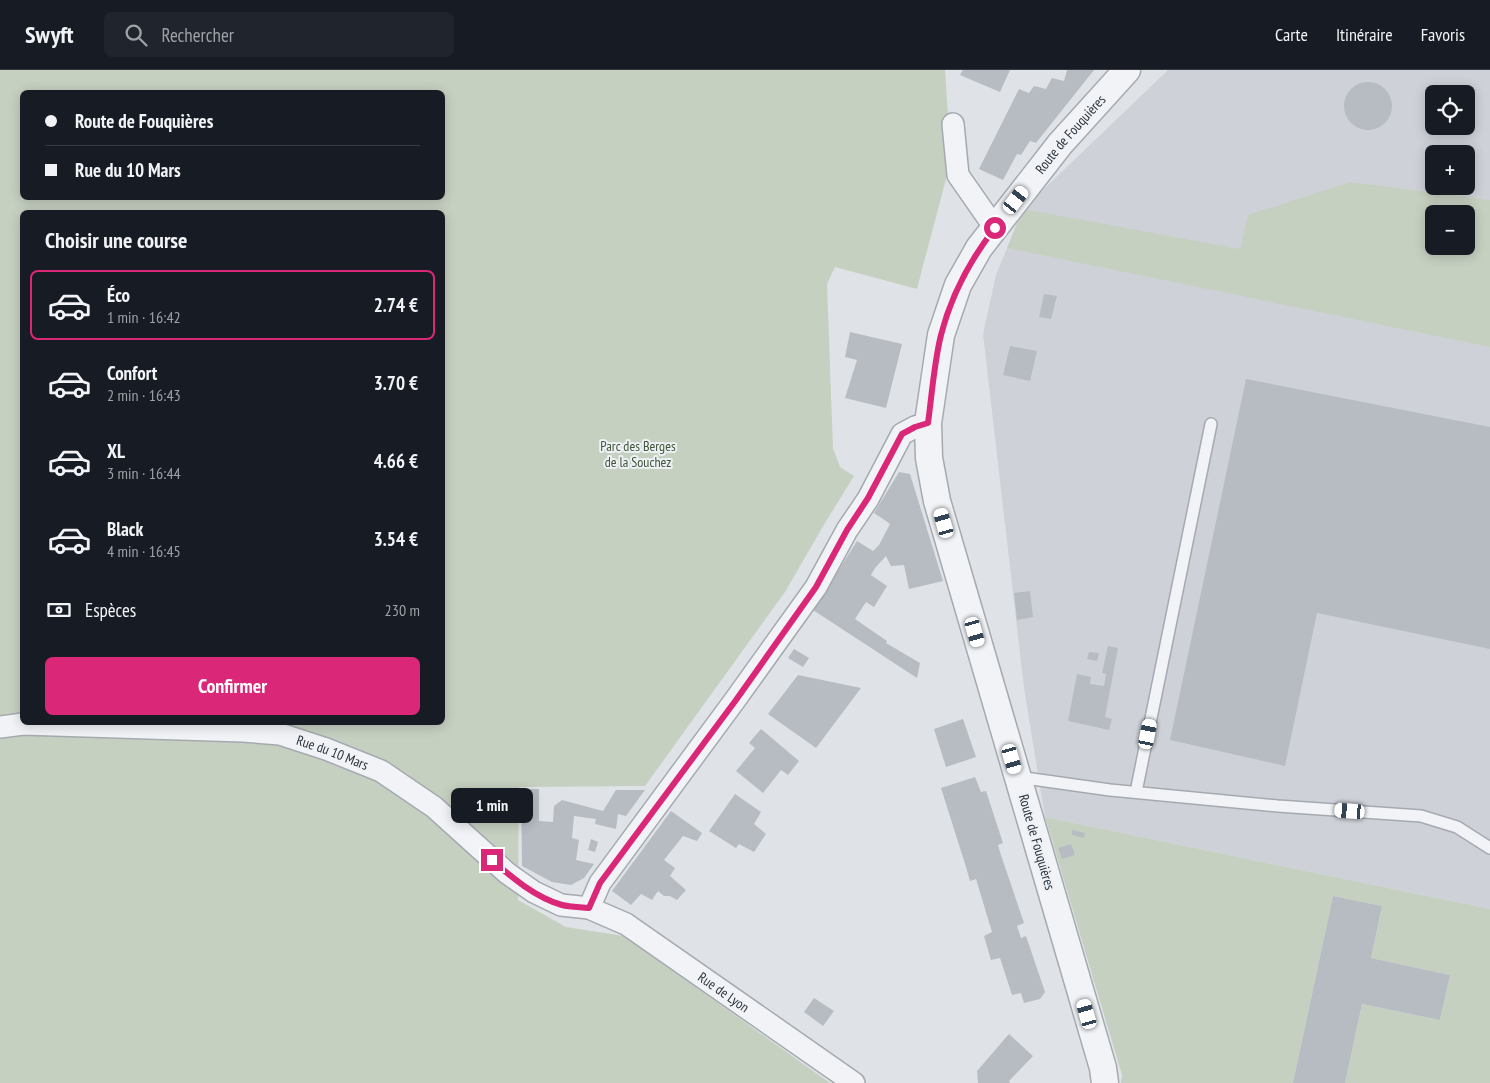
<!DOCTYPE html>
<html lang="fr">
<head>
<meta charset="utf-8">
<style>
  :root { --surface:#171b24; --page:#20242c; --text:#f1f3f6; --muted:#9ea1a6; --line:#363941; --accent:#db2777 }
  body { margin:0; font-family:"PT Sans Narrow",sans-serif; background:var(--page); color:var(--text); height:100vh; display:flex; flex-direction:column; font-size:19px; white-space:nowrap }
  * { box-sizing:border-box; margin:0 }
  p { font-size:16px; color:var(--muted) }
  .icon { flex:none; width:28px; height:28px; fill:none; stroke:currentColor; stroke-width:2; stroke-linecap:round; stroke-linejoin:round }
  .map { position:relative; flex:1; overflow:hidden }
  .panel { position:absolute; left:20px; top:140px; width:425px; height:515px; display:flex; flex-direction:column; background:var(--surface); border-radius:8px; box-shadow:0 2px 12px #0003 }
  .panel>* { flex:none }
  .top-card { position:absolute; left:20px; top:20px; width:425px; height:110px; border-radius:8px; box-shadow:0 2px 12px #0003; display:grid; align-content:center; height:110px; padding:0 25px; background:var(--surface) }
  .tools { position:absolute; left:1425px; top:15px; display:grid; gap:10px }
  .tools a { display:grid; place-items:center; width:50px; height:50px; border-radius:8px; background:var(--surface); box-shadow:0 2px 12px #0003; font-size:25px }
  .end { position:absolute; width:22px; height:22px; margin:-11px; border:6px solid #db2777; background:#fff; box-shadow:0 0 0 2px #fff }
  .from { border-radius:50% }
  .bubble { position:absolute; height:35px; border-radius:8px; background:var(--surface); box-shadow:0 2px 12px #0003; font-size:16px; font-weight:800; line-height:35px; text-align:center }
  .car { position:absolute; width:15px; height:30px; margin:-15px -8px; border-radius:6px; box-shadow:0 0 4px 1px #0007; background:linear-gradient(#fff 24%,#345 0 40%,#fff 0 76%,#345 0 86%,#fff 0) }
  .top-card b { display:flex; align-items:center; gap:18px; height:48px; font-size:19px }
  .top-card b+b { border-top:1px solid var(--line) }
  .top-card i { width:12px; height:12px; background:var(--text) }
  ul { padding:0; list-style:none }
  li { display:flex; align-items:center; gap:15px; height:70px; margin:0 10px 8px; padding:0 15px; border:2px solid transparent; border-radius:8px }
  li div { flex:1 }
  li b { display:block; font-size:19px }
  li em { font-style:normal; font-weight:800 }
  li.active { border-color:var(--accent) }
  li>.icon { width:45px; height:45px; stroke-width:1.5 }
  h2 { padding:0 25px; font-size:22px; line-height:60px }
  .pay { display:flex; align-items:center; gap:12px; height:55px; padding:0 25px; font-size:19px }
  .pay p { margin-inline-start:auto }
  .button { display:flex; gap:10px; margin-top:auto; padding:10px 25px }
  .button a { flex:1; height:58px; border-radius:8px; background:var(--accent); color:#fff; font-size:20px; font-weight:800; line-height:58px; text-align:center }
  header { display:flex; align-items:center; gap:30px; box-sizing:border-box; height:70px; padding:0 25px; background:var(--surface); border-bottom:1px solid var(--line) }
  header strong { font-size:24px }
  nav { display:flex; gap:28px; margin-inline-start:auto; font-size:18px }
  .search { width:350px; height:45px; background:var(--page); display:flex; align-items:center; gap:12px; box-sizing:border-box; padding:0 18px; border-radius:8px; color:var(--muted); font-size:19px }
  .map>svg:first-child { display:block }
  .built { fill:#ced2d8; fill-rule:evenodd }
  .green { fill:#c6d0c1; fill-rule:evenodd }
  .building { fill:#b7bcc3 }
  .lines { fill:none; stroke-linecap:round; stroke-linejoin:round }
  .service-casing { stroke:#a5aab0; stroke-width:14 }
  .minor-casing { stroke:#a5aab0; stroke-width:24 }
  .tertiary-casing { stroke:#a5aab0; stroke-width:29 }
  .service { stroke:#f1f3f6; stroke-width:11 }
  .minor { stroke:#f1f3f6; stroke-width:21 }
  .tertiary { stroke:#f1f3f6; stroke-width:26 }
  .route { stroke:#db2777; stroke-width:6 }
  .labels { text-anchor:middle; stroke-width:4; stroke-linejoin:round; paint-order:stroke }
  .street-label { font-size:14px; fill:#2a323c; stroke:#eef1f5 }
  .park-label { font-size:14px; fill:#405639; stroke:#eef1f5 }
</style>
</head>
<body>
<header>
<strong>Swyft</strong>
<div class="search"><svg class="icon" aria-label="search" viewBox="0 0 24 24"><circle cx="10" cy="10" r="6"/><path d="M15 15l6 6"/></svg>Rechercher</div>
<nav><a>Carte</a><a>Itinéraire</a><a>Favoris</a></nav>
</header>
<div class="map">
<svg width="1490" height="1013" viewBox="0 0 1490 1013">
  <rect width="100%" height="100%" fill="#dfe3e7"/>
  <path class="built" d="M1168,0H1490V839L1045,747L1024,618L983,264L996,205L1023,139ZM1434,24H1466V56H1434ZM1434,84H1466V116H1434ZM1434,144H1466V176H1434Z"/>
  <g class="green">
    <path d="M0,0H945L951,90L917,219L835,197L827,214L833,378L840,397L854,406L825,453L785,522L645,716L519,717L518,830L566,857L624,866L830,1013H0ZM22,22H442V128H22ZM22,142H442V652H22Z"/>
    <path d="M1350,112L1490,130V277L1007,178L1023,139L1240,179L1248,145ZM1434,144H1466V176H1434Z"/>
    <polygon points="1045,747 1490,839 1490,1013 1345,1013 1362,934 1440,950 1450,905 1371,888 1382,836 1333,826 1293,1013 1121,1013 1122,1005"/>
  </g>
  <g class="building">
    <polygon points="963,0 1010,0 1000,22 960,5"/>
    <polygon points="1067,0 1094,0 1036,73 1030,71 1021,85 1017,84 1003,110 979,99 1019,19 1029,23 1034,16 1046,19 1052,8 1064,11"/>
    <circle cx="1368" cy="36" r="24"/>
    <polygon points="1044,224 1057,226 1051,249 1039,247"/>
    <polygon points="850,262 902,274 886,338 845,328 857,290 845,287"/>
    <polygon points="1010,276 1037,281 1030,311 1003,305"/>
    <polygon points="1246,309 1490,357 1490,579 1317,543 1285,696 1170,670"/>
    <polygon points="899,402 910,404 943,511 909,519 904,495 891,496 886,486 875,498 871,505 887,516 874,537 866,532 855,549 887,571 886,573 920,593 917,608 813,540 857,471 873,481 879,475 890,454 886,451 874,443"/>
    <polygon points="1030,521 1033,547 1017,550 1014,523"/>
    <polygon points="1108,576 1118,578 1105,647 1112,649 1109,660 1068,651 1077,604 1091,607 1090,614 1104,616 1106,604 1102,603"/>
    <polygon points="794,579 809,588 803,597 788,588"/>
    <polygon points="1089,582 1099,583 1097,591 1087,589"/>
    <polygon points="798,605 861,618 816,678 768,644"/>
    <polygon points="963,649 976,687 946,697 934,659"/>
    <polygon points="761,659 799,691 788,705 781,700 763,723 736,701 755,678 749,673"/>
    <polygon points="975,707 981,722 986,721 1003,773 998,775 1001,785 1024,853 1017,856 1021,868 1026,866 1045,922 1040,929 1024,933 1021,923 1012,925 1000,888 991,890 984,866 992,862 976,809 970,811 966,797 941,718"/>
    <polygon points="521,719 539,719 539,751 553,752 554,736 562,730 603,741 616,720 645,720 626,746 618,744 616,759 595,754 596,749 574,746 572,768 579,770 576,790 594,794 584,808 571,815 552,812 522,796"/>
    <polygon points="735,724 761,742 754,754 766,764 754,782 739,774 736,778 709,761"/>
    <polygon points="671,741 702,763 697,771 683,766 664,790 675,798 670,806 686,820 677,830 670,826 664,826 658,821 652,830 641,824 631,835 612,821"/>
    <polygon points="1072,760 1085,763 1084,768 1072,765"/>
    <polygon points="591,769 598,772 595,782 588,780"/>
    <polygon points="1071,774 1075,785 1062,789 1058,778"/>
    <polygon points="1333,826 1382,836 1371,888 1450,905 1440,950 1362,934 1345,1013 1293,1013"/>
    <polygon points="814,928 834,941 823,956 804,942"/>
    <polygon points="1009,964 1033,986 1009,1011 1010,1013 978,1013 977,1001"/>
  </g>
  <g class="lines">
    <defs>
      <g id="service">
        <polyline points="1018,707 1110,720 1278,736 1421,746 1457,757 1490,778"/>
        <polyline points="1136,722 1211,354"/>
      </g>
      <g id="minor">
        <polyline points="953,54 958,105 995,158"/>
        <path id="s1" d="M0,657L23,654L243,661L280,664L326,679L381,701L434,737L507,803L534,822L561,835L589,838L626,854L854,1013"/>
        <polyline points="589,838 600,813 735,630 816,517 847,460 868,429 902,364 915,357 928,353"/>
      </g>
      <g id="tertiary">
        <path id="s2" d="M1105,1013L1103,998L937,431L929,388L928,353L941,265L958,215L979,178L1060,74L1127,0"/>
      </g>
    </defs>
    <use href="#service" class="service-casing"/>
    <use href="#minor" class="minor-casing"/>
    <use href="#tertiary" class="tertiary-casing"/>
    <use href="#service" class="service"/>
    <use href="#minor" class="minor"/>
    <use href="#tertiary" class="tertiary"/>
  </g>
  <g class="lines">
    <path class="route" d="M492,790C511,807 536,828 562,835C570,837 580,837 589,838L600,813L736,630L816,517L847,460L868,428L902,364L915,357L928,353C932,324 934,293 941,265C951,226 970,190 995,158"/>
  </g>
  <g class="labels">
    <g class="street-label">
      <text dy="5" stroke="none"><textPath href="#s2" startOffset="1015">Route de Fouquières</textPath></text>
      <text dy="5" stroke="none"><textPath href="#s1" startOffset="336">Rue du 10 Mars</textPath></text>
      <text transform="translate(1037 772) rotate(74)" y="5">Route de Fouquières</text>
      <text dy="5" stroke="none"><textPath href="#s1" startOffset="801">Rue de Lyon</textPath></text>
    </g>
    <g class="park-label">
      <text x="638" y="381">Parc des Berges<tspan x="638" dy="16">de la Souchez</tspan></text>
    </g>
  </g>
</svg>
<div class="tools">
<a><svg class="icon" aria-label="locate" viewBox="0 0 24 24"><circle cx="12" cy="12" r="6"/><path d="M12 2v4M12 18v4M2 12h4M18 12h4"/></svg></a>
<a>+</a>
<a>−</a>
</div>
<i class="end from" style="left:995px;top:158px"></i>
<i class="end" style="left:492px;top:790px"></i>
<div class="bubble" style="left:451px;top:718px;width:82px">1 min</div>
<i class="car" style="left:1016px;top:130px;rotate:38deg"></i>
<i class="car" style="left:944px;top:453px;rotate:344deg"></i>
<i class="car" style="left:975px;top:562px;rotate:164deg"></i>
<i class="car" style="left:1148px;top:664px;rotate:11deg"></i>
<i class="car" style="left:1012px;top:689px;rotate:164deg"></i>
<i class="car" style="left:1350px;top:741px;rotate:274deg"></i>
<i class="car" style="left:1087px;top:944px;rotate:344deg"></i>
<div class="top-card">
<b><i class="from"></i>Route de Fouquières</b>
<b><i></i>Rue du 10 Mars</b>
</div>
<section class="panel">
<h2>Choisir une course</h2>
<ul>
<li class="active"><svg class="icon" aria-label="car" viewBox="0 0 24 24"><path d="M5 17H2v-5l4-1 3-4h7l3 4 3 1v5h-3M9 17h6M6 11h13"/><circle cx="7" cy="17" r="2"/><circle cx="17" cy="17" r="2"/></svg><div><b>Éco</b><p>1 min · 16:42</p></div><em>2.74 €</em></li>
<li><svg class="icon" aria-label="car" viewBox="0 0 24 24"><path d="M5 17H2v-5l4-1 3-4h7l3 4 3 1v5h-3M9 17h6M6 11h13"/><circle cx="7" cy="17" r="2"/><circle cx="17" cy="17" r="2"/></svg><div><b>Confort</b><p>2 min · 16:43</p></div><em>3.70 €</em></li>
<li><svg class="icon" aria-label="car" viewBox="0 0 24 24"><path d="M5 17H2v-5l4-1 3-4h7l3 4 3 1v5h-3M9 17h6M6 11h13"/><circle cx="7" cy="17" r="2"/><circle cx="17" cy="17" r="2"/></svg><div><b>XL</b><p>3 min · 16:44</p></div><em>4.66 €</em></li>
<li><svg class="icon" aria-label="car" viewBox="0 0 24 24"><path d="M5 17H2v-5l4-1 3-4h7l3 4 3 1v5h-3M9 17h6M6 11h13"/><circle cx="7" cy="17" r="2"/><circle cx="17" cy="17" r="2"/></svg><div><b>Black</b><p>4 min · 16:45</p></div><em>3.54 €</em></li>
</ul>
<div class="pay"><svg class="icon" aria-label="cash" viewBox="0 0 24 24"><path d="M3 7h18v10H3z"/><circle cx="12" cy="12" r="2"/></svg>Espèces<p>230 m</p></div>
<div class="button"><a>Confirmer</a></div>
</section>
</div>
</body>
</html>
